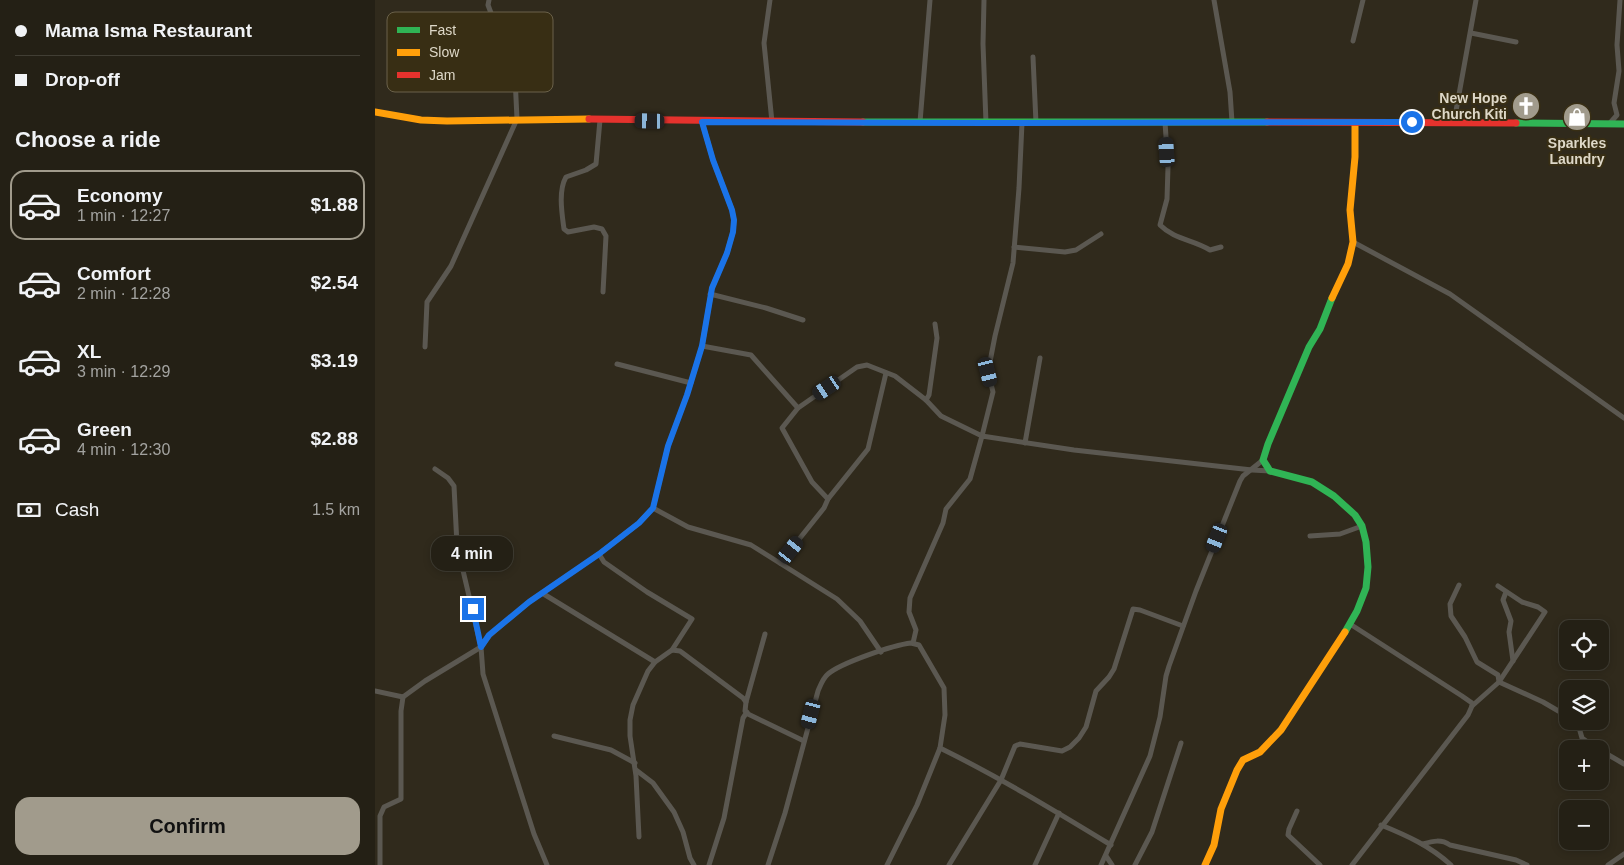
<!DOCTYPE html>
<html lang="en">
<head>
<meta charset="utf-8">
<style>
  :root { --surface:#242015; --page:#302d22; --text:#f1f3f6; --muted:#a3a3a0; --line:#413e34; --accent:#a19b8c }
  body { margin:0; font-family:Helvetica,sans-serif; background:var(--page); color:var(--text); height:100vh; display:flex; flex-direction:column; font-size:19px; white-space:nowrap }
  * { box-sizing:border-box; margin:0 }
  p { font-size:16px; color:var(--muted) }
  .icon { flex:none; width:28px; height:28px; fill:none; stroke:currentColor; stroke-width:2; stroke-linecap:round; stroke-linejoin:round }
  .map { position:relative; flex:1; overflow:hidden }
  .side { display:flex; flex-direction:column; background:var(--surface); width:375px }
  .side>* { flex:none }
  .banner { display:grid; align-content:center; height:110px; padding:0 15px; background:var(--surface) }
  .fabs { position:absolute; left:1184px; top:620px; display:grid; gap:10px }
  .fabs a { display:grid; place-items:center; width:50px; height:50px; border-radius:10px; background:var(--surface); box-shadow:0 2px 8px #0003,0 0 0 1px var(--line); font-size:25px }
  .end { position:absolute; width:22px; height:22px; margin:-11px; border:6px solid #1a73e8; background:#fff; box-shadow:0 0 0 2px #fff }
  .from { border-radius:50% }
  .bubble { position:absolute; height:35px; border-radius:15px; background:var(--surface); box-shadow:0 2px 8px #0003,0 0 0 1px var(--line); font-size:16px; font-weight:600; line-height:35px; text-align:center }
  .car { position:absolute; width:15px; height:30px; margin:-15px -8px; border-radius:6px; box-shadow:0 0 4px 1px #0007; background:linear-gradient(#222 24%,#8ab4d8 0 40%,#222 0 76%,#8ab4d8 0 86%,#222 0) }
  .banner b { display:flex; align-items:center; gap:18px; height:48px; font-size:19px }
  .banner b+b { border-top:1px solid var(--line) }
  .banner i { width:12px; height:12px; background:var(--text) }
  ul { padding:0; list-style:none }
  li { display:flex; align-items:center; gap:15px; height:70px; margin:0 10px 8px; padding:0 5px; border:2px solid transparent; border-radius:15px }
  li div { flex:1 }
  li b { display:block; font-size:19px }
  li em { font-style:normal; font-weight:600 }
  li.selected { border-color:var(--accent) }
  li>.icon { width:45px; height:45px; stroke-width:1.5 }
  h2 { padding:0 15px; font-size:22px; line-height:60px }
  .pay { display:flex; align-items:center; gap:12px; height:55px; padding:0 15px; font-size:19px }
  .pay p { margin-inline-start:auto }
  .button { display:flex; gap:10px; margin-top:auto; padding:10px 15px }
  .button a { flex:1; height:58px; border-radius:15px; background:var(--accent); color:#111; font-size:20px; font-weight:600; line-height:58px; text-align:center }
  main { display:flex; flex:1; min-height:0 }
  .map>svg:first-child { display:block }
  .lines { fill:none; stroke-linecap:round; stroke-linejoin:round }
  .street { stroke:#5b5851; stroke-width:5 }
  .fast { stroke:#30b455; stroke-width:7 }
  .slow { stroke:#ff9f0a; stroke-width:7 }
  .jam { stroke:#e5322d; stroke-width:7 }
  .route { stroke:#1a73e8; stroke-width:6 }
  .labels { text-anchor:middle; stroke-width:4; stroke-linejoin:round; paint-order:stroke }
  .poi-label { font-size:14px; font-weight:bold; fill:#ded8c8; stroke:#382e14; text-anchor:end }
  .key { fill:#382e14; stroke:#6a614a; stroke-width:1 }
  .key-label { font-size:14px; fill:#ded8c8 }
</style>
</head>
<body>
<main>
<section class="side">
<div class="banner">
<b><i class="from"></i>Mama Isma Restaurant</b>
<b><i></i>Drop-off</b>
</div>
<h2>Choose a ride</h2>
<ul>
<li class="selected"><svg class="icon" aria-label="car" viewBox="0 0 24 24"><path d="M5 17H2v-5l4-1 3-4h7l3 4 3 1v5h-3M9 17h6M6 11h13"/><circle cx="7" cy="17" r="2"/><circle cx="17" cy="17" r="2"/></svg><div><b>Economy</b><p>1 min · 12:27</p></div><em>$1.88</em></li>
<li><svg class="icon" aria-label="car" viewBox="0 0 24 24"><path d="M5 17H2v-5l4-1 3-4h7l3 4 3 1v5h-3M9 17h6M6 11h13"/><circle cx="7" cy="17" r="2"/><circle cx="17" cy="17" r="2"/></svg><div><b>Comfort</b><p>2 min · 12:28</p></div><em>$2.54</em></li>
<li><svg class="icon" aria-label="car" viewBox="0 0 24 24"><path d="M5 17H2v-5l4-1 3-4h7l3 4 3 1v5h-3M9 17h6M6 11h13"/><circle cx="7" cy="17" r="2"/><circle cx="17" cy="17" r="2"/></svg><div><b>XL</b><p>3 min · 12:29</p></div><em>$3.19</em></li>
<li><svg class="icon" aria-label="car" viewBox="0 0 24 24"><path d="M5 17H2v-5l4-1 3-4h7l3 4 3 1v5h-3M9 17h6M6 11h13"/><circle cx="7" cy="17" r="2"/><circle cx="17" cy="17" r="2"/></svg><div><b>Green</b><p>4 min · 12:30</p></div><em>$2.88</em></li>
</ul>
<div class="pay"><svg class="icon" aria-label="cash" viewBox="0 0 24 24"><path d="M3 7h18v10H3z"/><circle cx="12" cy="12" r="2"/></svg>Cash<p>1.5 km</p></div>
<div class="button"><a>Confirm</a></div>
</section>
<div class="map">
<svg width="1249" height="865" viewBox="0 0 1249 865">
  <rect width="100%" height="100%" fill="#302a1c"/>
  <g class="lines">
    <g class="street">
      <polyline points="395,0 389,43 397,122"/>
      <polyline points="609,0 608,44 611,123"/>
      <polyline points="839,0 855,92 857,122"/>
      <polyline points="1096,33 1141,42"/>
      <polyline points="978,41 988,0"/>
      <polyline points="658,57 661,123"/>
      <path d="M225,120L221,164L211,170L191,177C183,191 187,214 189,229L193,232L219,227L227,229L231,236L228,292"/>
      <polyline points="545,122 555,0"/>
      <path d="M790,122L793,167L792,199L785,225C800,240 817,239 835,250L846,247"/>
      <polyline points="1079,122 1101,0"/>
      <polyline points="1235,123 1242,115 1239,103 1244,71 1242,45 1245,0"/>
      <polyline points="978,242 1075,294 1249,418"/>
      <polyline points="639,247 690,252 701,250 726,234"/>
      <polyline points="335,294 391,308 428,320"/>
      <polyline points="327,346 376,355 423,408 482,367 492,365 520,376 551,400 566,416 607,436 618,392 613,372 620,336 638,263 644,188 647,123"/>
      <polyline points="50,347 52,302 76,266 142,119 140,77 113,5 114,0"/>
      <polyline points="242,364 316,383"/>
      <polyline points="551,400 554,395 562,338 560,324"/>
      <polyline points="423,408 407,428 437,482 453,499"/>
      <polyline points="650,443 665,358"/>
      <polyline points="60,469 73,478 79,486 82,545 106,647 108,674 159,834 172,865"/>
      <polyline points="278,508 313,527 376,545 462,599 485,621 506,652"/>
      <polyline points="935,536 965,534 987,526"/>
      <polyline points="224,554 229,562 272,592 317,619 297,650"/>
      <polyline points="405,563 449,508 453,499 493,449 511,373"/>
      <polyline points="1084,585 1075,604 1076,616 1090,637 1102,662 1123,675 1124,682 1168,702 1192,716"/>
      <polyline points="1131,592 1128,600 1136,621 1134,632 1138,661"/>
      <polyline points="167,593 280,662"/>
      <polyline points="975,624 1087,696 1097,703 1097,706 1093,715 977,865"/>
      <polyline points="538,643 541,630 534,612 535,598 568,523 571,509 595,479 607,436 699,450 877,470 895,471"/>
      <polyline points="0,691 28,697 50,681 106,647 115,635 154,602 224,554 264,523 278,508 293,446 312,395 327,346 337,288 352,253 358,232 359,221 357,210 338,160 327,122"/>
      <polyline points="371,702 390,634"/>
      <polyline points="1097,706 1124,682 1170,612 1163,607 1147,602 1123,586"/>
      <polyline points="1200,721 1203,724 1207,738 1222,749"/>
      <polyline points="179,736 236,750 260,763"/>
      <polyline points="1225,750 1249,764"/>
      <polyline points="261,770 278,783 299,812 308,832 315,858 319,865"/>
      <polyline points="922,811 914,829 913,835 945,865"/>
      <path d="M1006,825C1033,836 1055,846 1076,865"/>
      <polyline points="264,837 261,776 255,736 255,720 258,705 273,671 280,662 297,650 305,651 368,698 371,702 370,711 373,714 429,741"/>
      <path d="M1048,844C1058,841 1066,839 1075,845L1141,860L1152,865"/>
      <polyline points="731,856 737,865"/>
      <polyline points="5,865 5,816 9,807 26,799 26,711 28,697"/>
      <polyline points="334,865 349,818 368,718 372,712"/>
      <path d="M393,865L410,813L443,691C446,684 448,678 453,674C466,663 518,645 536,643L544,645L569,688L570,715L565,748C624,777 680,811 736,845"/>
      <polyline points="512,865 542,805 565,748"/>
      <polyline points="574,865 626,780 640,746 645,744 687,751 695,747 704,738 711,727 721,691 734,677 739,669 758,609 765,610 808,626"/>
      <polyline points="660,865 684,813"/>
      <polyline points="726,865 775,756 785,717 791,676 794,666 821,591 865,481 868,476 888,460"/>
      <polyline points="760,865 777,832 806,743"/>
      <polyline points="1233,865 1249,854"/>
    </g>
    <g class="fast">
      <polyline points="488,122 892,122"/>
      <polyline points="1141,123 1249,124"/>
      <polyline points="957,298 945,329 934,347 893,444 888,460 895,471 937,482 959,496 980,515 987,526 991,542 993,567 991,588 982,611 970,632"/>
    </g>
    <g class="slow">
      <polyline points="0,112 46,120 72,121 214,119"/>
      <polyline points="957,298 973,264 978,242 975,210 980,157 980,123"/>
      <polyline points="830,865 839,845 846,809 862,770 868,760 885,752 906,730 970,632"/>
    </g>
    <g class="jam">
      <polyline points="214,119 488,122"/>
      <polyline points="892,122 1141,123"/>
    </g>
  </g>
  <g class="lines">
    <polyline class="route" points="98,609 106,647 114,635 154,602 224,554 264,523 278,508 293,446 312,395 327,346 337,288 352,253 358,232 359,220 357,210 338,160 327,122 611,123 1037,122"/>
  </g>
  <defs>
    <symbol id="church-disc" viewBox="-11 -11 22 22"><circle r="9.5" fill="#a19b8c" stroke="#382e14"/><path d="M-1.2-6h2.4v3.5h3.3v2.4h-3.3V6h-2.4V-.1h-3.3v-2.4h3.3Z" fill="#fff"/></symbol>
    <symbol id="shop-disc" viewBox="-11 -11 22 22"><circle r="9.5" fill="#a19b8c" stroke="#382e14"/><path d="M-5-2.5h2.3a2.7 3.5 0 0 1 5.4 0H5L5.5 6h-11ZM-1.5-2.5h3a1.5 2.3 0 0 0-3 0Z" fill="#fff"/></symbol>
  </defs>
  <g fill-rule="evenodd">
    <use href="#church-disc" x="1135" y="90" width="32" height="32"/>
    <use href="#shop-disc" x="1186" y="101" width="32" height="32"/>
  </g>
  <g class="labels">
    <g class="poi-label">
      <text x="1132" y="103">New Hope<tspan x="1132" dy="16">Church Kiti</tspan></text>
      <text x="1202" y="148" text-anchor="middle">Sparkles<tspan x="1202" dy="16">Laundry</tspan></text>
    </g>
  </g>
  <rect x="12" y="12" width="166" height="80" rx="8" class="key"/>
  <rect x="22" y="27" width="23" height="6" fill="#30b455"/>
  <rect x="22" y="49" width="23" height="7" fill="#ff9f0a"/>
  <rect x="22" y="72" width="23" height="6" fill="#e5322d"/>
  <g class="key-label">
    <text x="54" y="35">Fast</text>
    <text x="54" y="57">Slow</text>
    <text x="54" y="80">Jam</text>
  </g>
</svg>
<div class="fabs">
<a><svg class="icon" aria-label="locate" viewBox="0 0 24 24"><circle cx="12" cy="12" r="6"/><path d="M12 2v4M12 18v4M2 12h4M18 12h4"/></svg></a>
<a><svg class="icon" aria-label="layers" viewBox="0 0 24 24"><path d="M12 4l9 5-9 5-9-5zM3 14l9 5 9-5"/></svg></a>
<a>+</a>
<a>−</a>
</div>
<i class="end from" style="left:1037px;top:122px"></i>
<i class="end" style="left:98px;top:609px"></i>
<div class="bubble" style="left:56px;top:536px;width:82px">4 min</div>
<i class="car" style="left:275px;top:121px;rotate:271deg"></i>
<i class="car" style="left:792px;top:152px;rotate:356deg"></i>
<i class="car" style="left:613px;top:372px;rotate:166deg"></i>
<i class="car" style="left:452px;top:388px;rotate:236deg"></i>
<i class="car" style="left:842px;top:538px;rotate:202deg"></i>
<i class="car" style="left:416px;top:550px;rotate:39deg"></i>
<i class="car" style="left:436px;top:714px;rotate:195deg"></i>
</div>
</main>
</body>
</html>
